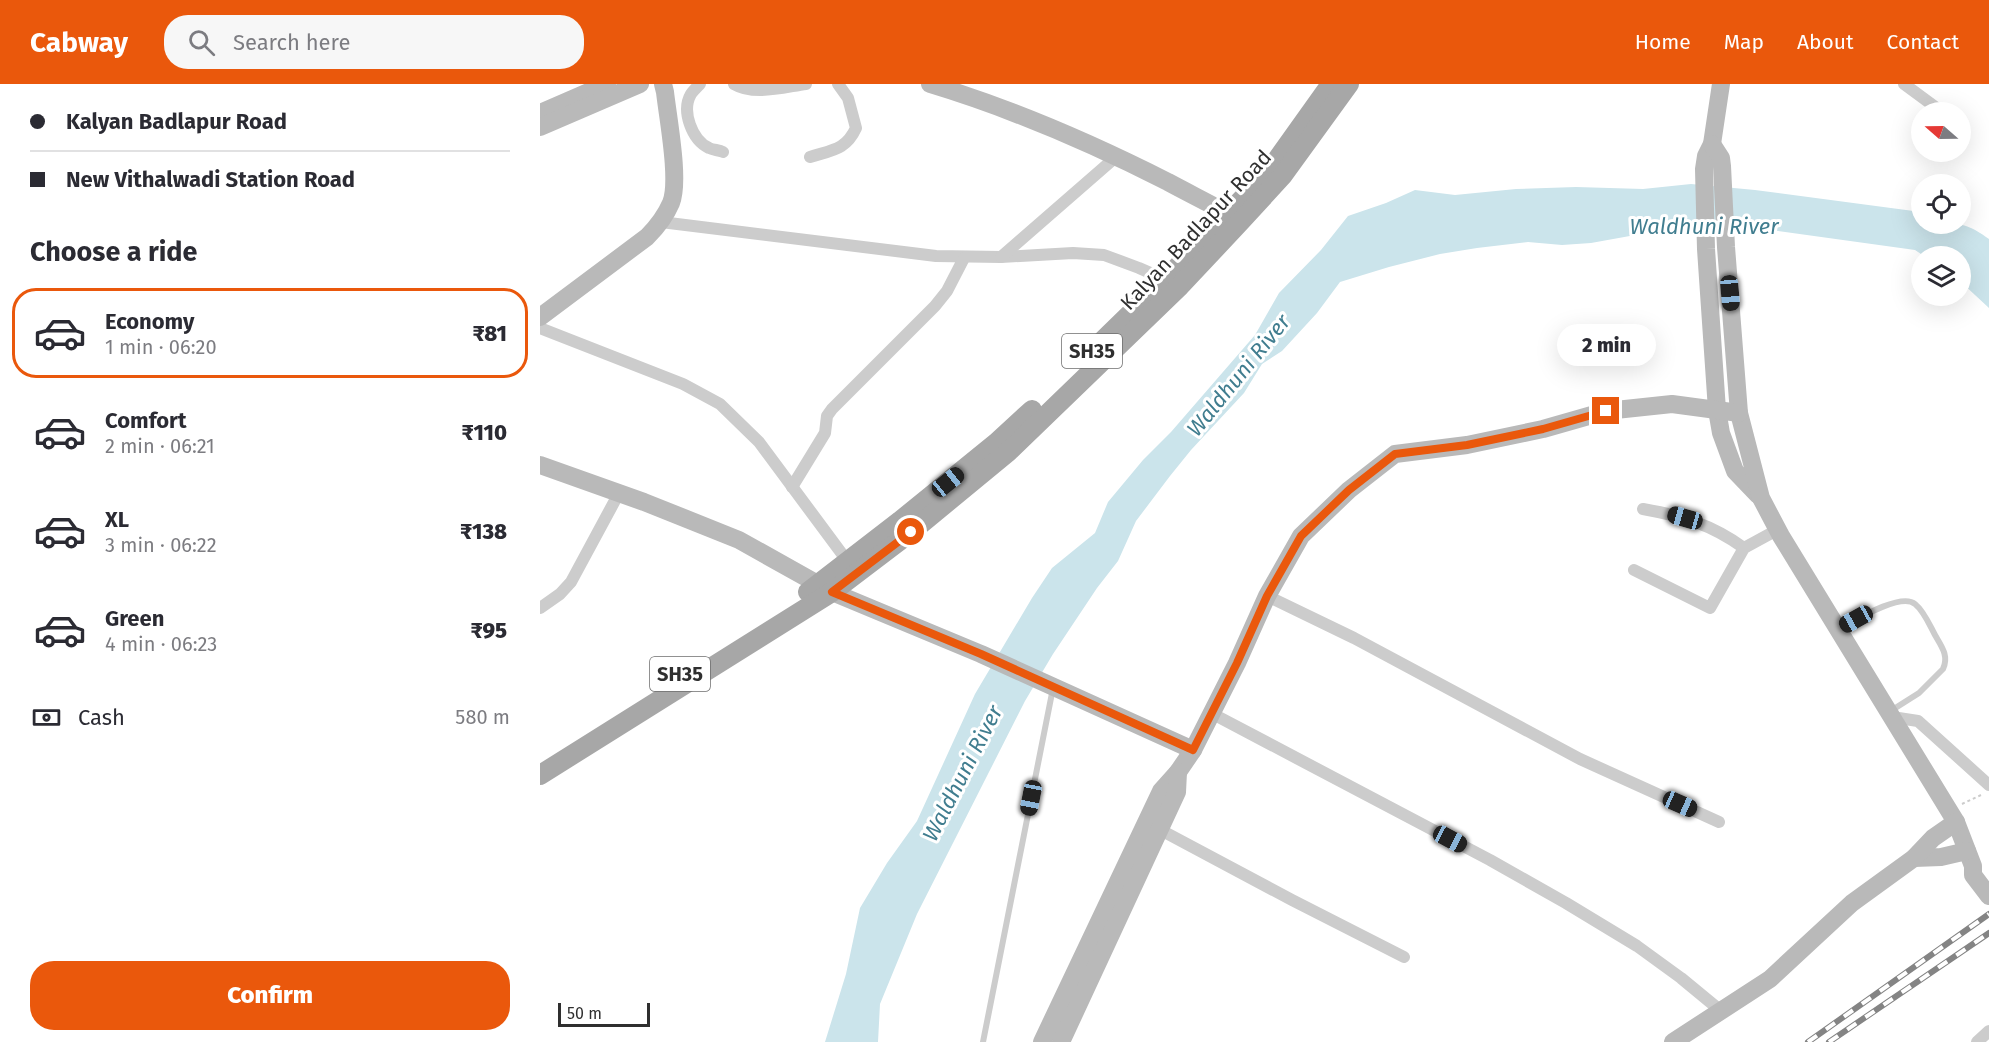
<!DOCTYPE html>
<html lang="en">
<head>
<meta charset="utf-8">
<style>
  :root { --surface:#fff; --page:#f7f7f7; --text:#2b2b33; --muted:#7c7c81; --line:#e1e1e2; --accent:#ea580c }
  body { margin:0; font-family:"Fira Sans",sans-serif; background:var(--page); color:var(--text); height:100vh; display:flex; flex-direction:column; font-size:22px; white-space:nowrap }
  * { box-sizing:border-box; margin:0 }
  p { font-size:20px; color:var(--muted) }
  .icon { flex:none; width:33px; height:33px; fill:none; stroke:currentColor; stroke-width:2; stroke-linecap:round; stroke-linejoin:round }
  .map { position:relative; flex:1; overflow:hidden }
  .sheet { display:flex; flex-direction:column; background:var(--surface); width:540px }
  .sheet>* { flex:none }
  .guide { display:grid; align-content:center; height:132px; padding:0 30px; background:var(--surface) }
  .needle { width:39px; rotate:290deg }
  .tools { position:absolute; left:1371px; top:18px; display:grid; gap:12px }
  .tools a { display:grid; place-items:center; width:60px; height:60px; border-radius:50%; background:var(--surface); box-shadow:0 6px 24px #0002; font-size:30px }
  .scale { position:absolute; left:18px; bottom:15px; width:92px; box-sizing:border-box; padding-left:6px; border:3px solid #2f2f2f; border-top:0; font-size:16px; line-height:21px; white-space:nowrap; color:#2f2f2f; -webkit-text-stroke:4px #fff; paint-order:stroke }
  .end { position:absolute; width:27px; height:27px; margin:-14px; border:8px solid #ea580c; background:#fff; box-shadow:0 0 0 3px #fff }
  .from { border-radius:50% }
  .bubble { position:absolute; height:42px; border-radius:21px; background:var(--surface); box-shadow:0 6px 24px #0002; font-size:20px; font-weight:800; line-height:42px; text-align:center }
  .car { position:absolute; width:18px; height:36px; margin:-18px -9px; border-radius:8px; box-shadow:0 0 4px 2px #0007; background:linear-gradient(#222 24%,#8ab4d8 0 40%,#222 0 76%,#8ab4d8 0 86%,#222 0) }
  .guide b { display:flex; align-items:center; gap:21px; height:57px; font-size:22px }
  .guide b+b { border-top:2px solid var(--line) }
  .guide i { width:15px; height:15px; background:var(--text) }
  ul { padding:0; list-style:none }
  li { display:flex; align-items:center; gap:18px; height:90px; margin:0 12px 9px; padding:0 18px; border:3px solid transparent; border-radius:24px }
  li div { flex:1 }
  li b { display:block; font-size:22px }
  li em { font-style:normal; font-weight:800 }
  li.current { border-color:var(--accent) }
  li>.icon { width:54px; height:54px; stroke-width:1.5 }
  h2 { padding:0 30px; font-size:27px; line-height:72px }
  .pay { display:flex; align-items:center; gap:15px; height:66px; padding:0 30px; font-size:22px }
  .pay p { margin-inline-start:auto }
  .button { display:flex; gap:12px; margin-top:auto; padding:12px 30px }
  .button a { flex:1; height:69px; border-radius:24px; background:var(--accent); color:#fff; font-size:24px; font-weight:800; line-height:69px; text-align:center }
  header { display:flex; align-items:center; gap:36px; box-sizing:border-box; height:84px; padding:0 30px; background:var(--accent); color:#fff }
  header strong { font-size:28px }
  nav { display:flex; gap:33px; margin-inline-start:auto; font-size:21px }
  .search { width:420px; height:54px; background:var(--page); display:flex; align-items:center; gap:15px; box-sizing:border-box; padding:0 21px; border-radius:24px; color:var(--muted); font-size:22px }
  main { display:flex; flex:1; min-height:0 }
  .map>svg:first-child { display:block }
  .water { fill:#cbe4eb }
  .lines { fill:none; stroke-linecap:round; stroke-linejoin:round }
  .path { stroke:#ccc; stroke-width:2; stroke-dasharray:3 3; stroke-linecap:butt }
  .lane { stroke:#ccc; stroke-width:6 }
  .street { stroke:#ccc; stroke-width:12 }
  .secondary { stroke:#b9b9b9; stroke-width:18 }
  .primary { stroke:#a7a7a7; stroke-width:20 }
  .rail-casing { stroke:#848484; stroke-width:6 }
  .rail { stroke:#fff; stroke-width:4; stroke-dasharray:11; stroke-linecap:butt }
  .route { stroke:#ea580c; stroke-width:8 }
  .labels { text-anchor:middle; stroke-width:6; stroke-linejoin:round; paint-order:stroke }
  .shield { fill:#fff; stroke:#6d6d6d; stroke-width:1.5 }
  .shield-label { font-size:20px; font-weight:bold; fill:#2f2f2f }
  .street-label { font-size:21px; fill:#2f2f2f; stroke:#fff }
  .water-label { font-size:22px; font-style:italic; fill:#407d8f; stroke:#fff }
</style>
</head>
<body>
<header>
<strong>Cabway</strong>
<div class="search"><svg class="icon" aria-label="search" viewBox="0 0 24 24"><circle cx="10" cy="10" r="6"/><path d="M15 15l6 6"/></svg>Search here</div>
<nav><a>Home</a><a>Map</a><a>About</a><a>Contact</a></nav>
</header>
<main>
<section class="sheet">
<div class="guide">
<b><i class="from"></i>Kalyan Badlapur Road</b>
<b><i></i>New Vithalwadi Station Road</b>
</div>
<h2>Choose a ride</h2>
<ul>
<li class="current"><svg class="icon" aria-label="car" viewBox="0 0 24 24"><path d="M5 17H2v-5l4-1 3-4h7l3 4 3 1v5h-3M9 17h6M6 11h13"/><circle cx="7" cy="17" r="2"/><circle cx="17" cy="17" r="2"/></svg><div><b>Economy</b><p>1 min · 06:20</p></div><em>₹81</em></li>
<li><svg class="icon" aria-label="car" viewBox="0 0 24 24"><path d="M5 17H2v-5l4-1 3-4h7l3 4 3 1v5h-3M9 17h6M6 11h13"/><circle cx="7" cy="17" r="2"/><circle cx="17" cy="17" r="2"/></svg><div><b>Comfort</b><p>2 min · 06:21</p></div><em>₹110</em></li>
<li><svg class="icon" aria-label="car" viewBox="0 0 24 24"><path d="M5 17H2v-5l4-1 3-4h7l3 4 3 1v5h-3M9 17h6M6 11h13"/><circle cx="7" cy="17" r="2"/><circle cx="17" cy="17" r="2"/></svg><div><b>XL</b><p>3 min · 06:22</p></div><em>₹138</em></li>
<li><svg class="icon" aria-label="car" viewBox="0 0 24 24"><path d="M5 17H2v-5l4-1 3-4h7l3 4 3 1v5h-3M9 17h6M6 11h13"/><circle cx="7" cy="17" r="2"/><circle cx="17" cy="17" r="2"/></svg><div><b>Green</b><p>4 min · 06:23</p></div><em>₹95</em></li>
</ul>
<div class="pay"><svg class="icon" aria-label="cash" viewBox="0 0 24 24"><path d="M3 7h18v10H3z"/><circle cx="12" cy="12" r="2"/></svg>Cash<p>580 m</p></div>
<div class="button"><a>Confirm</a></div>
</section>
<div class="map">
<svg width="1449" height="958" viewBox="0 0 1449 958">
  <rect width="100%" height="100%" fill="#fff"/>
  <path class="water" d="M1151,100L1215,106L1381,128L1382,140C1414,140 1422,135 1449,155V224L1421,198L1420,172H1384L1375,166L1217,144H1151L1112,148L1051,159L1022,161L988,158L937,164L900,170L849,183L800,198L777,229L742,267L722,280L704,309L651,366L630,392L596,437L578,477L557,504L513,570L485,617L377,830L340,920L338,958H285L306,890L320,824L347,779L377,737L435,610L492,514L512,484L555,449L568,418L603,376L631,348L715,251L739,209L781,166L808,132L846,119L875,106L915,111L976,105L1036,103L1103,105Z"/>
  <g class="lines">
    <polyline class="path" points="1422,720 1441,711"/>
    <g class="lane">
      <path d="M1299,545C1314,537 1361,508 1375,520C1384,527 1390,542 1395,551C1402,563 1409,572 1403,585L1379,609L1349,628"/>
      <polyline points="443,958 513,604"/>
    </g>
    <g class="street">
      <path d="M160,0C157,3 153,7 151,10C141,27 152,56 169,64C173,66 179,66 183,68"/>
      <path d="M194,0C214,12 244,3 266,0"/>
      <polyline points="1364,0 1402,28"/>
      <path d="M270,73C292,66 306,66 316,44L308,14L298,0"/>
      <polyline points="121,138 396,172 461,173 533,169 564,171 599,184 631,198"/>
      <polyline points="461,173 577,72"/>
      <polyline points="0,244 143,300 180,320 219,358 311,482"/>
      <polyline points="252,403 285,349 287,332 292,325 395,222 407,207 424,174"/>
      <path d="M1103,425C1142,432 1171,440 1204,464"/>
      <polyline points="1094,486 1170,524 1204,464 1237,446"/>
      <polyline points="727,512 814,554 1040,675 1179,738"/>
      <polyline points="0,524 20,510 31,498 79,409"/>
      <polyline points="671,629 950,776 1026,819 1097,862 1141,894 1181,927"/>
      <polyline points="1352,633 1378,637 1449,701"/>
      <polyline points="615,743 752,816 864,873"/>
      <polyline points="1437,958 1449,947"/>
    </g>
    <g class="secondary">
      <path d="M390,0C473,25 551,59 628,98C652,111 677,123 701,137"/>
      <polyline points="1181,0 1172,60 1166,72 1164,85 1166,165 1177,326 1181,349 1195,387 1218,411"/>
      <polyline points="0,29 67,0"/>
      <polyline points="0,43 100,0"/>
      <polyline points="1172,60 1181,74 1182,82 1186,163 1199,329 1221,414 1241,452 1416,738 1433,782 1433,791 1449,812"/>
      <path d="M0,233L107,153C117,143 125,133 131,119C140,97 128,35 125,8L123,0"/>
      <polyline points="0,381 104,418 199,456 292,508 441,570 653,666"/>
      <polyline points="1374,774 1401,773 1427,767"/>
      <polyline points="502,958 621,707 638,688 653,666 697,579 727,512 761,452 809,406 855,370 927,361 1003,345 1066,327 1132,320 1199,329"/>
      <polyline points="521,958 637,708 638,688"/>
      <polyline points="1133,958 1230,895 1312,819 1374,774 1393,754 1416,738"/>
    </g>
    <g class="primary">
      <polyline points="545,274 625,196 729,87 791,0"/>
      <polyline points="268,508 360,437 456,359 492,326"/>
      <polyline points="0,691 292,508 371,448 468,368 640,202 701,137 743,91 809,0"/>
    </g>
    <defs>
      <g id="rail">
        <polyline points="1268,958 1449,830"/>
        <polyline points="1289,958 1449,849"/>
      </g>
    </defs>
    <use href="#rail" class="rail-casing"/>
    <use href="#rail" class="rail"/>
  </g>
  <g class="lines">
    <polyline class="route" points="371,448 292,508 441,570 653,666 697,579 727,512 761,452 809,406 855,370 927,361 1003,345 1066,327"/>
  </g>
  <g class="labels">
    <g class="shield">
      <rect x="522" y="250" width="60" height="34" rx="4.5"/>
      <rect x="110" y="573" width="60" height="34" rx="4.5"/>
    </g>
    <g class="shield-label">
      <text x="552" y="274">SH35</text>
      <text x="140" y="597">SH35</text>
    </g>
    <g class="street-label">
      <text transform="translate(656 146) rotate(-47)" y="7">Kalyan Badlapur Road</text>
    </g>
    <g class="water-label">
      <text x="1164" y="150">Waldhuni River</text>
      <text transform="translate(698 291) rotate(-51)" y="8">Waldhuni River</text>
      <text transform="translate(422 689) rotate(-63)" y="8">Waldhuni River</text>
    </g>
  </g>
</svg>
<div class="tools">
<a><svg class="needle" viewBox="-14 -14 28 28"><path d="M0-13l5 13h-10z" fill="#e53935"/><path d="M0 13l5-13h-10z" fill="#7c7c81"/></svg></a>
<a><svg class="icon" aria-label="locate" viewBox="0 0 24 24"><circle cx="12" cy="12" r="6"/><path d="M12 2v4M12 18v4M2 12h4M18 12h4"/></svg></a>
<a><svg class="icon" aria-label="layers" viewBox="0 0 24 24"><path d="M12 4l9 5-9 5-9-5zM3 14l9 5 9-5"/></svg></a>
</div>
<div class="scale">50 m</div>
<i class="end from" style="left:371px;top:448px"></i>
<i class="end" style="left:1066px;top:327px"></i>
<div class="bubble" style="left:1017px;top:240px;width:99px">2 min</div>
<i class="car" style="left:1190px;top:209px;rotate:175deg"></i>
<i class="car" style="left:408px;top:398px;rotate:51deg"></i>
<i class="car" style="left:1145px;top:434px;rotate:286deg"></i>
<i class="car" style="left:1316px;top:535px;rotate:241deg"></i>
<i class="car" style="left:491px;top:714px;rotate:191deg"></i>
<i class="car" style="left:1140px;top:720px;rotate:114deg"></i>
<i class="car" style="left:910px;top:755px;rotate:118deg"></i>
</div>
</main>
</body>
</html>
